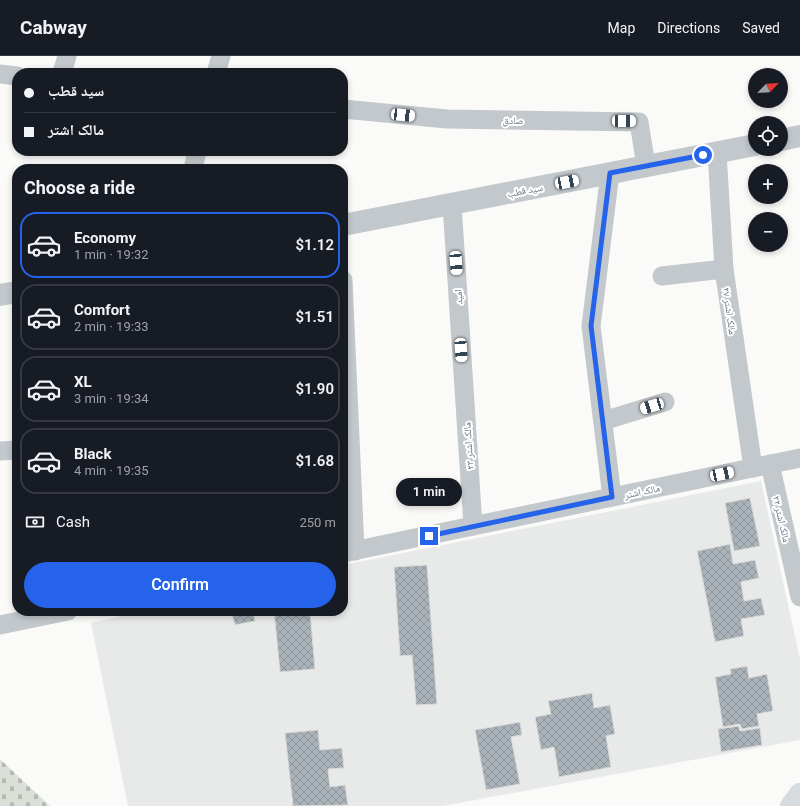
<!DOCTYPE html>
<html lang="en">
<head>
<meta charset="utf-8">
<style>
  :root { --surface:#171b24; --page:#242831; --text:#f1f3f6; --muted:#9ea1a6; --line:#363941; --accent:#2563eb }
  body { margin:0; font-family:Roboto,"Noto Naskh Arabic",sans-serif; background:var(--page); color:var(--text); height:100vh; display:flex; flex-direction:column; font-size:15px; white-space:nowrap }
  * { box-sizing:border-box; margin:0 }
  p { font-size:13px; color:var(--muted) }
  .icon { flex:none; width:22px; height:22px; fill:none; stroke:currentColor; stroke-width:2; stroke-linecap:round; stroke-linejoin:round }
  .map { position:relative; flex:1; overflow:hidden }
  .sheet { position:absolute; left:12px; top:108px; width:336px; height:452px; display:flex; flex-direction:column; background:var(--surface); border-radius:16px; box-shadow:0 2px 6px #0003 }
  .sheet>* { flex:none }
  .hud { position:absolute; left:12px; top:12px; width:336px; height:88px; border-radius:16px; box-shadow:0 2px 6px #0003; display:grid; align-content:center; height:88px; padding:0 12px; background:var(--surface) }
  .needle { width:26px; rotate:65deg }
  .controls { position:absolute; left:748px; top:12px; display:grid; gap:8px }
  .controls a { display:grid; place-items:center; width:40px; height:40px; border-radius:50%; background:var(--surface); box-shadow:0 2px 6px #0003; font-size:20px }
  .end { position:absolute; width:18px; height:18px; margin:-9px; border:5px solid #2563eb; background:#fff; box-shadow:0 0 0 2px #fff }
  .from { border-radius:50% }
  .bubble { position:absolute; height:28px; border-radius:14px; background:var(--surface); box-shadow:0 2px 6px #0003; font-size:13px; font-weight:600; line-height:28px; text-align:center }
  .car { position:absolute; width:12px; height:24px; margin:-12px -6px; border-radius:5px; box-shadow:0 0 3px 1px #0007; background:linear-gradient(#fff 24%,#345 0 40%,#fff 0 76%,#345 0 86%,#fff 0) }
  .hud b { display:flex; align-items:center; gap:14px; height:38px; font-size:15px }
  .hud b+b { border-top:1px solid var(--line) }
  .hud i { width:10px; height:10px; background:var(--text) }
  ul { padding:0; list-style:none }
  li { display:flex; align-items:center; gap:12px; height:66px; margin:0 8px 6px; padding:0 4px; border:2px solid var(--line); border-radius:16px }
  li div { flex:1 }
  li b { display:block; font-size:15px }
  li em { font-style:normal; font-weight:600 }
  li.selected { border-color:var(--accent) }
  li>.icon { width:36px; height:36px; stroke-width:1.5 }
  h2 { padding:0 12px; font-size:18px; line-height:48px }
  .pay { display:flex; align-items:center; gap:10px; height:44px; padding:0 12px; font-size:15px }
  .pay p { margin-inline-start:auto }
  .action { display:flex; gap:8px; margin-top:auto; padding:8px 12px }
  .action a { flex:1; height:46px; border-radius:24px; background:var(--accent); color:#fff; font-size:16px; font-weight:600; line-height:46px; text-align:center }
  header { display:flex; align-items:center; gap:24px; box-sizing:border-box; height:56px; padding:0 20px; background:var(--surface); border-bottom:1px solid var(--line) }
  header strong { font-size:19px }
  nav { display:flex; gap:22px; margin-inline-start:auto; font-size:14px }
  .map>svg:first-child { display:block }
  .built { fill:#e8e9e9 }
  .cemetery { fill:url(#cemetery-stones) }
  .building { fill:url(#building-cross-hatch); stroke:#dcdcda }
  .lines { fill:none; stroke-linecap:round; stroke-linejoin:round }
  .minor { stroke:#c3c8cc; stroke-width:19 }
  .tertiary { stroke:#c3c8cc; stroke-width:22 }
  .primary { stroke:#d6dbdf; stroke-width:22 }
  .route { stroke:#2563eb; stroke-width:5 }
  .labels { text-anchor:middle; stroke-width:4; stroke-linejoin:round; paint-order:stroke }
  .street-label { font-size:10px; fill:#657683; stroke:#fff }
</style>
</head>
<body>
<header>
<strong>Cabway</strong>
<nav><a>Map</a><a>Directions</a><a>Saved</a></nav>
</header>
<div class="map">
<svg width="800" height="750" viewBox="0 0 800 750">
  <defs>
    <pattern id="cemetery-stones" width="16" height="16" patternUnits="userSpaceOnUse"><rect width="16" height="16" fill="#dadfd7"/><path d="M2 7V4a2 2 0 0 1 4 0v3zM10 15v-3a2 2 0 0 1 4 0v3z" fill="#b4b9b4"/></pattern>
    <pattern id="building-cross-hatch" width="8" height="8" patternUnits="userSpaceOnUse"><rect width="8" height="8" fill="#aab3b9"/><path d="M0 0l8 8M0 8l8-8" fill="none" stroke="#8e969c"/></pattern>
  </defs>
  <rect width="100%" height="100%" fill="#fafaf8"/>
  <polygon class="built" points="761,425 800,603 800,684 443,750 128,750 91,567 143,555 343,555 343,509"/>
  <polygon class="cemetery" points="0,703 50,750 0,750"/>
  <g class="building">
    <polygon points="750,442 760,490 734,495 725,447"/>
    <polygon points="730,488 733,508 755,504 759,522 741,526 744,545 761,542 765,559 741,563 744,580 715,586 697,495"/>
    <polygon points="427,509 437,648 416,649 412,599 400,600 394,511"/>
    <polygon points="203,555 222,555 204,559"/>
    <polygon points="231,555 253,555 255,565 235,569"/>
    <polygon points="274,555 310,555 315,613 280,616"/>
    <polygon points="747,610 749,622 767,618 773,655 757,658 759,670 742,673 740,668 723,671 715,621 731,618 730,613"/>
    <polygon points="592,637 594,652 610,649 615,678 606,680 611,711 559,721 554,691 541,694 535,661 551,658 548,645"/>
    <polygon points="520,666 522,679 511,681 520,728 486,734 475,674"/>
    <polygon points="739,670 740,675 760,672 762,689 721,696 718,673"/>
    <polygon points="318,674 320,694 342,692 344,712 328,713 330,731 345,729 348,749 293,750 285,677"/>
  </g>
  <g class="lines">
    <g class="minor">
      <polyline points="62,17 67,0"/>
      <polyline points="216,17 221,0"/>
      <polyline points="0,18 17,20"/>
      <polyline points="343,53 447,63 639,66 646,110"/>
      <polyline points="717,96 724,213 753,412"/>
      <polyline points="193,113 197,95"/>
      <polyline points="610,117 591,270 612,441"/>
      <polyline points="452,148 473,470"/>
      <polyline points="662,220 724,213"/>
      <polyline points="343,224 355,495"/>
      <polyline points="603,365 665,346"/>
      <polyline points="0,395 17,394"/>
      <polyline points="770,408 800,541"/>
      <polyline points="343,497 800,402"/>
      <polyline points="0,569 68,555"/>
    </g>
    <g class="tertiary">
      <polyline points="781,84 800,80"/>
      <polyline points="343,169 755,89"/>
      <polyline points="0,239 17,236"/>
    </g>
    <polyline class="primary" points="791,750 800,738"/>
  </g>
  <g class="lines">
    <polyline class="route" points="429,480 612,441 591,270 610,117 703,99"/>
  </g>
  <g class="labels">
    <g class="street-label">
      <text transform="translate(513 64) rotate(1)" y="4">صادق</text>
      <text transform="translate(525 134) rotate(-11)" y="4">سید قطب</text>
      <text transform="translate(458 241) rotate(-94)" y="4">امید</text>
      <text transform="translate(730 255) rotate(82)" y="4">مالک اشتر ۲۷</text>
      <text transform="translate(468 390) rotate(-94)" y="4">مالک اشتر ۲۳</text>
      <text transform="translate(642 435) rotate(-12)" y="4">مالک اشتر</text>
      <text transform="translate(782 463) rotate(77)" y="4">مالک اشتر ۲۲</text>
    </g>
  </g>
</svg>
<div class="controls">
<a><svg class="needle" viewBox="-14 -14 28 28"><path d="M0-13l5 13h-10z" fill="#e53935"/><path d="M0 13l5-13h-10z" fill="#9ea1a6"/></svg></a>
<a><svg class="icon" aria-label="locate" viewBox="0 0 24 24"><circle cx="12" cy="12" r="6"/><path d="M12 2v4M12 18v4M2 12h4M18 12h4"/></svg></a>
<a>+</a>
<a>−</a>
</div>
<i class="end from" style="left:703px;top:99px"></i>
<i class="end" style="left:429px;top:480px"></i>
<div class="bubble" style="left:396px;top:422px;width:66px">1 min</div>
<i class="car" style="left:403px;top:59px;rotate:96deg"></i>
<i class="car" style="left:624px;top:65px;rotate:91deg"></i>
<i class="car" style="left:567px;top:126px;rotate:79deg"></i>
<i class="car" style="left:456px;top:207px;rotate:176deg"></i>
<i class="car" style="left:461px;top:294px;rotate:176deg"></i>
<i class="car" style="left:652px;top:350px;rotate:253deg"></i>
<i class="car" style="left:722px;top:418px;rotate:78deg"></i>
<div class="hud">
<b><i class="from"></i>سید قطب</b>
<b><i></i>مالک اشتر</b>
</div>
<section class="sheet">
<h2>Choose a ride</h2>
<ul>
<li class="selected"><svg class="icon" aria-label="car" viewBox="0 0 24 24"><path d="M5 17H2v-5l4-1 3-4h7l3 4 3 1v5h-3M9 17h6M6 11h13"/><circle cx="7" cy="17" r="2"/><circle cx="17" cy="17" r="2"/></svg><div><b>Economy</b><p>1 min · 19:32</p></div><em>$1.12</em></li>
<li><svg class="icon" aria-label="car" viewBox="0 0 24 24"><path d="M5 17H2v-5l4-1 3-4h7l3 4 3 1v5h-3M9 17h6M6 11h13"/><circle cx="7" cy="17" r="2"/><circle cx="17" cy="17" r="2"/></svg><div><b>Comfort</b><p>2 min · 19:33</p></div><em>$1.51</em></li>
<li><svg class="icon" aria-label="car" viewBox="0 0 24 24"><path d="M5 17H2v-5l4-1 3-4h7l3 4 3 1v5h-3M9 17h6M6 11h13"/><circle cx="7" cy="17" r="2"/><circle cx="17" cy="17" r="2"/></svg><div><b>XL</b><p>3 min · 19:34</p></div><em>$1.90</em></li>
<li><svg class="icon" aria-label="car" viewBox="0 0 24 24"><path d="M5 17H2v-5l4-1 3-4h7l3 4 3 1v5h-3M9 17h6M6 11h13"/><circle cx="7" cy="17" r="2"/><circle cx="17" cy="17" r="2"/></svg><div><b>Black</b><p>4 min · 19:35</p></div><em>$1.68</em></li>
</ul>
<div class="pay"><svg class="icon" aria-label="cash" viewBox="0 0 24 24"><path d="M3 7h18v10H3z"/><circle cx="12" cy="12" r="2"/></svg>Cash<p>250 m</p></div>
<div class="action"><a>Confirm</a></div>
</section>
</div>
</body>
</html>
